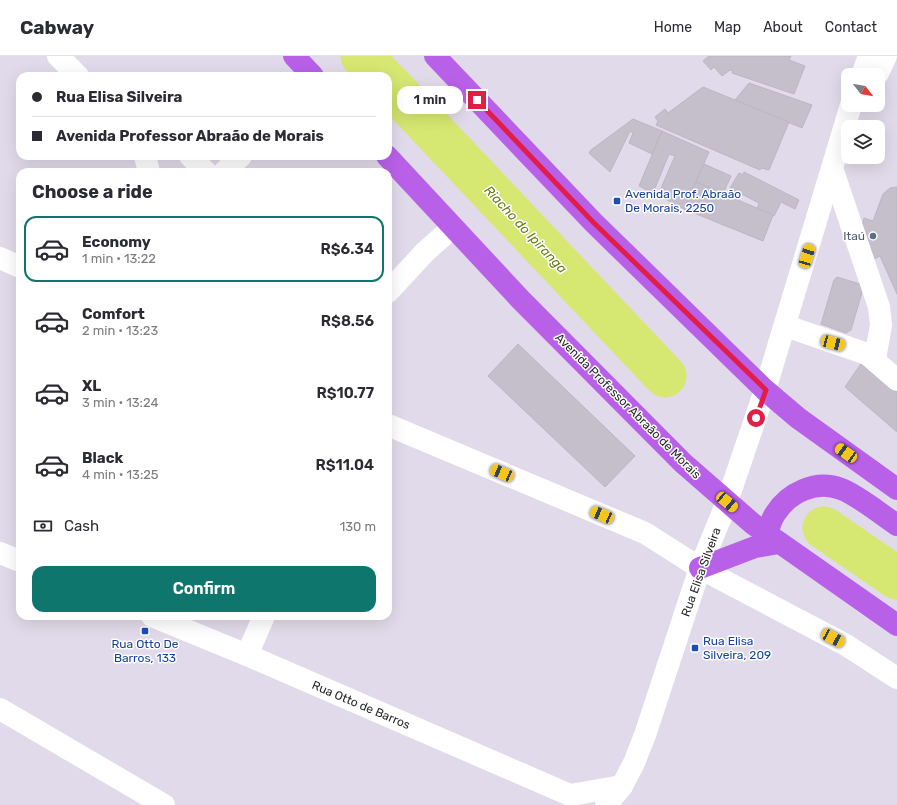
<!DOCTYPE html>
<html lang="en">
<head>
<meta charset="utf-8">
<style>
  :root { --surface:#fff; --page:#f2f2f3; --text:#2b2b33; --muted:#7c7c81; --line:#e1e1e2; --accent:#0f766e }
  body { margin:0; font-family:Rubik,sans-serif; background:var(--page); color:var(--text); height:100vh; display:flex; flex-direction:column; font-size:15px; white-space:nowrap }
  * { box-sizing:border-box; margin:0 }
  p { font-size:13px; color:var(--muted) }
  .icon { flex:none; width:22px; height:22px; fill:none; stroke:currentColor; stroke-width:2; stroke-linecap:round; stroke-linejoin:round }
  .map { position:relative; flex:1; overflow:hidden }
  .panel { position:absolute; left:16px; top:112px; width:376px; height:452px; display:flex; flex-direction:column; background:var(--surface); border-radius:12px; box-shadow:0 4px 16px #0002 }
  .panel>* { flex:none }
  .guide { position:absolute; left:16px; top:16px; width:376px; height:88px; border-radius:12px; box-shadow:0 4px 16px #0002; display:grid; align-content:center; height:88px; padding:0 16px; background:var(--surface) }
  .needle { width:26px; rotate:121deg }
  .tools { position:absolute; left:841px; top:12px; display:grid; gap:8px }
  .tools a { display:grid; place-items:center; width:44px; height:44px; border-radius:8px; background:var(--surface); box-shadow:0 4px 16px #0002; font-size:20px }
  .end { position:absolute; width:18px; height:18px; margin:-9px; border:5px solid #e11d48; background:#fff; box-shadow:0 0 0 2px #fff }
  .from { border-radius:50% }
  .bubble { position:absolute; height:28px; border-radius:12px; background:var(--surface); box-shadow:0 4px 16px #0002; font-size:13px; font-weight:600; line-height:28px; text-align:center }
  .car { position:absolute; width:12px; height:24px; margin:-12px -6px; border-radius:5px; box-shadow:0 0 3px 1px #0007; background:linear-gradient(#f5c518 24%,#345 0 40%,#f5c518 0 76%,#345 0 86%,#f5c518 0) }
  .guide b { display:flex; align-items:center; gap:14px; height:38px; font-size:15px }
  .guide b+b { border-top:1px solid var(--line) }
  .guide i { width:10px; height:10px; background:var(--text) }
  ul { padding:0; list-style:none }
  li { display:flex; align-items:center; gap:12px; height:66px; margin:0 8px 6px; padding:0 8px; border:2px solid transparent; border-radius:12px }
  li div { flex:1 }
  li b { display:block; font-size:15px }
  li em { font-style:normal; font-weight:600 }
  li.active { border-color:var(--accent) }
  li>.icon { width:36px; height:36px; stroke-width:1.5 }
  h2 { padding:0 16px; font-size:18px; line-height:48px }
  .pay { display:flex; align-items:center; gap:10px; height:44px; padding:0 16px; font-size:15px }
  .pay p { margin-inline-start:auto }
  .action { display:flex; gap:8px; margin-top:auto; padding:8px 16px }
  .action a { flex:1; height:46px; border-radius:12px; background:var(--accent); color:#fff; font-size:16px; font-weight:600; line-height:46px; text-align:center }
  header { display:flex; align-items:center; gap:24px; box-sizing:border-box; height:56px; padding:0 20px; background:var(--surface); border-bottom:1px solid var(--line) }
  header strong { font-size:19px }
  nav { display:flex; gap:22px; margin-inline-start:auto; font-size:14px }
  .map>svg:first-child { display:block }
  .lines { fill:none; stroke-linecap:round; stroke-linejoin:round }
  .river { stroke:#d6e871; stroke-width:43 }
  .building { fill:#c5bfcc; stroke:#bdb4c5 }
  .minor { stroke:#fff; stroke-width:22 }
  .major { stroke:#b960e9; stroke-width:22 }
  .route { stroke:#e11d48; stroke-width:5 }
  .transit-dot { fill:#1a4fb4; stroke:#fff; stroke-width:1.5 }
  .service-dot { fill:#5c6f8a; stroke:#fff; stroke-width:1.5 }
  .labels { text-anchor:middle; stroke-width:3; stroke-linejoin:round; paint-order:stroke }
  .transit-label { font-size:12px; fill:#164399; stroke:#fff; text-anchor:start }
  .service-label { font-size:12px; fill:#4e5e75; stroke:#fff; text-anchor:end }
  .street-label { font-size:12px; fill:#282828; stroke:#fff }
  .water-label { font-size:13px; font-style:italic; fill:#657d14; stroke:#fff }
</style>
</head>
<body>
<header>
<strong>Cabway</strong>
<nav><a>Home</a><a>Map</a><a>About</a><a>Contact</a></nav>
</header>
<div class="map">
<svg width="897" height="749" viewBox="0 0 897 749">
  <rect width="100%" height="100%" fill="#e1daea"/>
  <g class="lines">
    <g class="river">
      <polyline points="362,0 381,20"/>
      <polyline points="388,27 665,320"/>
      <polyline points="824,472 897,522"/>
    </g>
  </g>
  <g class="building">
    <polygon points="709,0 791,0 789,4 805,10 794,38 732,17 733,15 730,14 722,20 714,11 711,14 703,5"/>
    <polygon points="749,27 812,49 802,72 735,44"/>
    <polygon points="703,31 789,66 769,114 761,112 760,114 656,69 658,65 655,61 665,53 668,57"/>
    <polygon points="633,63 662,75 652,98 629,87 633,77 630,75 610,116 589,97 591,94"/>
    <polygon points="662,75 709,96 684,153 658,139 675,100 669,98 653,137 639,130"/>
    <polygon points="704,108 731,120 723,138 696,126"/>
    <polygon points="744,116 799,144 795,153 781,146 774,160 757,153 759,147 730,132 739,117 743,119"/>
    <polygon points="696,126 773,159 763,185 684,153"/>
    <polygon points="897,131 897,238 880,200 872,204 860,179 864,162 873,165 883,138 890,132"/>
    <polygon points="837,221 860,228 863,233 851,274 846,277 821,268 834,224"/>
    <polygon points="518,288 635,400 605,431 488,320"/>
    <polygon points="863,308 897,336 897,376 845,331 860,309"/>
  </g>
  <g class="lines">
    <g class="minor">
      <polyline points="58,0 78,20"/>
      <polyline points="862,19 869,0"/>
      <polyline points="877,19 886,0"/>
      <polyline points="145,100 149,116"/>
      <polyline points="190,100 206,116"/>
      <polyline points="833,115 879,251 881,269 875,303"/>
      <polyline points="224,116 241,100"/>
      <polyline points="0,202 20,211"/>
      <polyline points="388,236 425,196 453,171"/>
      <polyline points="786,270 867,298 897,324"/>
      <polyline points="388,369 645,477 700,512 846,589 897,622"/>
      <polyline points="0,497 20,505"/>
      <polyline points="152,560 247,599 570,739 622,730"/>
      <polyline points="247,599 264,560"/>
      <polyline points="0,653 164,749"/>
      <polyline points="606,749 622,730 634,707 645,679 700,512 727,446 765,334 851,49"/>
    </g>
    <g class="major">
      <polyline points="294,0 313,20"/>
      <polyline points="435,0 594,167 765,334 798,362 897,433"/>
      <polyline points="387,100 521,244 683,407 753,468 897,569"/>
      <path d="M767,478C769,472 771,464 775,458C788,437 816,423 841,433C856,438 882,459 897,469"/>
      <polyline points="700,512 755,491 779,487"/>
    </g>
  </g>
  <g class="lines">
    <polyline class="route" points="477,44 594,167 766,334 756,362"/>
  </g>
  <g class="transit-dot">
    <rect x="613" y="141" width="8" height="8" rx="2"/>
    <rect x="141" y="571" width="8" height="8" rx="2"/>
    <rect x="691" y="588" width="8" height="8" rx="2"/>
  </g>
  <circle class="service-dot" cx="873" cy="180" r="4"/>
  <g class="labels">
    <g class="transit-label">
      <text x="625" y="142">Avenida Prof. Abraão<tspan x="625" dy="14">De Morais, 2250</tspan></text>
      <text x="703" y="589">Rua Elisa<tspan x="703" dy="14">Silveira, 209</tspan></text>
      <text x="145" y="592" text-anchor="middle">Rua Otto De<tspan x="145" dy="14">Barros, 133</tspan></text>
    </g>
    <g class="service-label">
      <text x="865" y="184">Itaú</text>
    </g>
    <g class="street-label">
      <text transform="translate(628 350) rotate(45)" y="4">Avenida Professor Abraão de Morais</text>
      <text transform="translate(701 516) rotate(-70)" y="4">Rua Elisa Silveira</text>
      <text transform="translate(361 649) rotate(23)" y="4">Rua Otto de Barros</text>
    </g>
    <g class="water-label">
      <text transform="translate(526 173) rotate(47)" y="5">Riacho do Ipiranga</text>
    </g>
  </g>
</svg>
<div class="tools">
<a><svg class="needle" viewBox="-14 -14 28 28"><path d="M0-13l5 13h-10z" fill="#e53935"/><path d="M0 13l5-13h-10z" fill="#7c7c81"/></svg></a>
<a><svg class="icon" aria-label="layers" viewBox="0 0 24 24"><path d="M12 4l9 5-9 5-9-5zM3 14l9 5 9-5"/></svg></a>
</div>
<i class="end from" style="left:756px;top:362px"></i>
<i class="end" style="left:477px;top:44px"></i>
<div class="bubble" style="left:397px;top:30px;width:66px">1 min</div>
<i class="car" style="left:807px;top:200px;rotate:17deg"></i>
<i class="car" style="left:833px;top:287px;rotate:105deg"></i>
<i class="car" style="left:846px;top:397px;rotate:305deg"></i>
<i class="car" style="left:502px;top:417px;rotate:293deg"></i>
<i class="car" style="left:727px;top:446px;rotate:130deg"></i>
<i class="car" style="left:602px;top:459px;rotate:293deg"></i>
<i class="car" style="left:833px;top:582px;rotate:118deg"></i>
<div class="guide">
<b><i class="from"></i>Rua Elisa Silveira</b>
<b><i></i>Avenida Professor Abraão de Morais</b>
</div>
<section class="panel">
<h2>Choose a ride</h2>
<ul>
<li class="active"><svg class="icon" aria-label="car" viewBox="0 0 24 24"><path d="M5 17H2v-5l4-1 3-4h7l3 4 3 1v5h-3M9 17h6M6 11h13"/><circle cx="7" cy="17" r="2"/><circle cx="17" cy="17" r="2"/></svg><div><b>Economy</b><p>1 min · 13:22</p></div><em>R$6.34</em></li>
<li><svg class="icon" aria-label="car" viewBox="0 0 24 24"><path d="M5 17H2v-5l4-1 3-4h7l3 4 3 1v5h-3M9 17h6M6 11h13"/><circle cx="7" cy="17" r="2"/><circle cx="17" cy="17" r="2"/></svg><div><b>Comfort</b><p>2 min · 13:23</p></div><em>R$8.56</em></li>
<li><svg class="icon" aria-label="car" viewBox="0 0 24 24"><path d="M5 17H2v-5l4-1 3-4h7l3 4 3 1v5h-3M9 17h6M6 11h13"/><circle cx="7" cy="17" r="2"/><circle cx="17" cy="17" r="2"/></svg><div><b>XL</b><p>3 min · 13:24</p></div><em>R$10.77</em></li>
<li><svg class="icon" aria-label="car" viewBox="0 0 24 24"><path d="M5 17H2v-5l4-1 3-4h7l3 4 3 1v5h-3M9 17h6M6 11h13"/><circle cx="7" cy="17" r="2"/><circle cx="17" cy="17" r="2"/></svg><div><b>Black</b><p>4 min · 13:25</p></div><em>R$11.04</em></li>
</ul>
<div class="pay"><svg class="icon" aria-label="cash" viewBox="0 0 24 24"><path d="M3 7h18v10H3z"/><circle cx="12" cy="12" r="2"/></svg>Cash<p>130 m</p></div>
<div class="action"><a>Confirm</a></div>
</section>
</div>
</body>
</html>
